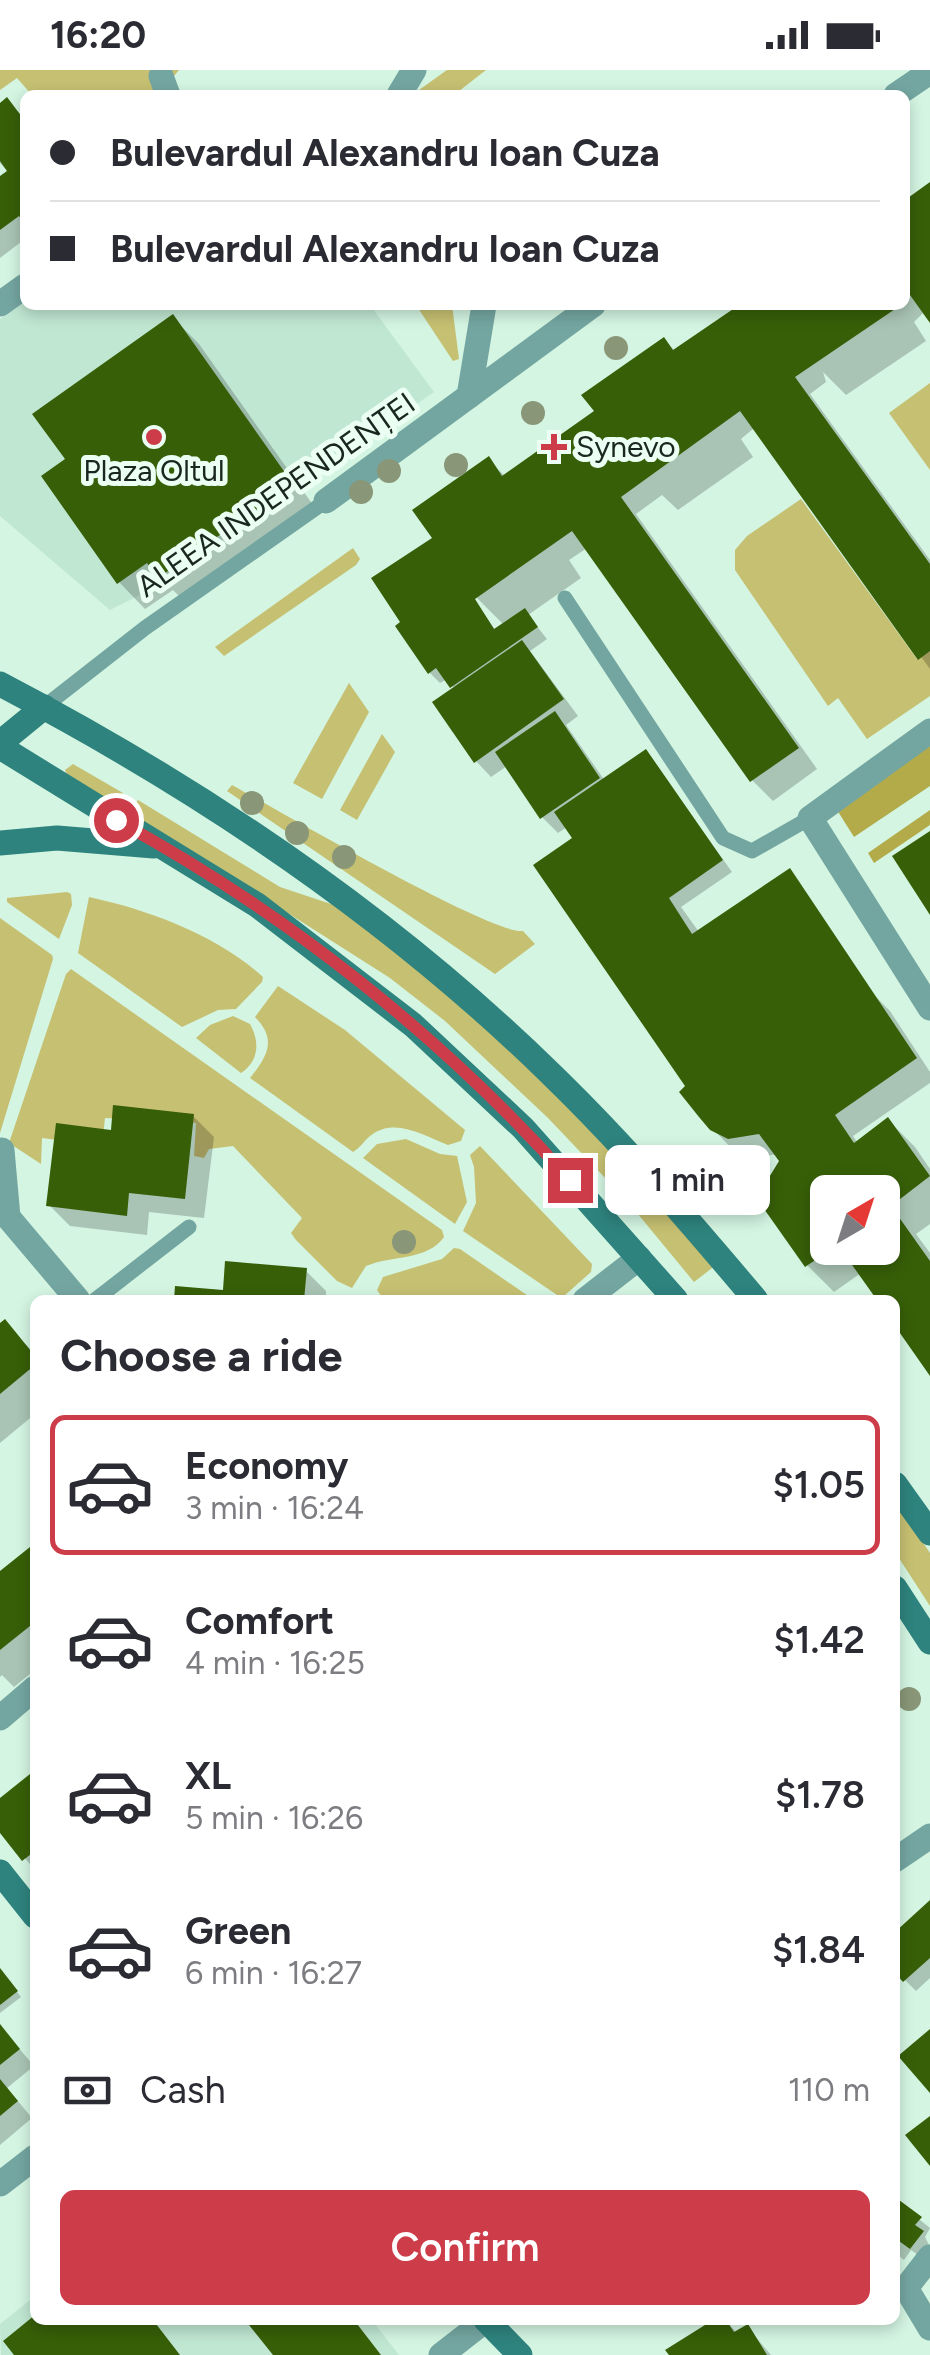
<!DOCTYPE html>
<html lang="en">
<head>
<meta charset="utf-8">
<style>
  :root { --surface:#fff; --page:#f2f2f3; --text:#2b2b33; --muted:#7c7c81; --line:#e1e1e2; --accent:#cd3d49 }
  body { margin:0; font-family:Figtree,sans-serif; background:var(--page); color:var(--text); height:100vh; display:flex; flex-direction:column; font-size:38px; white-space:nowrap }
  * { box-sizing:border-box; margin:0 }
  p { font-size:32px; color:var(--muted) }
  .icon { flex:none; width:55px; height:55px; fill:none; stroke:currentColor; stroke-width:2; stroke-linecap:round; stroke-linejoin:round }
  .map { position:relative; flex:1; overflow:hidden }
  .drawer { position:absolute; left:30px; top:1225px; width:870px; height:1030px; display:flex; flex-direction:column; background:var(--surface); border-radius:15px; box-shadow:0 5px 15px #0003 }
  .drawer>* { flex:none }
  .guide { position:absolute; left:20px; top:20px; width:890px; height:220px; border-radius:15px; box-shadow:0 5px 15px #0003; display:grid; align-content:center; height:220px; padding:0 30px; background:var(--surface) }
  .needle { width:65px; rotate:39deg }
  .tools { position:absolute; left:810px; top:1105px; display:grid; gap:20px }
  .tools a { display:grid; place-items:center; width:90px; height:90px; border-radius:15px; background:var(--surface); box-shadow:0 5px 15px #0003; font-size:50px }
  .end { position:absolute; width:45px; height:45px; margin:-22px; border:12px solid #cd3d49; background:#fff; box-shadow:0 0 0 5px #fff }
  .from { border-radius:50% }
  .bubble { position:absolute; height:70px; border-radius:15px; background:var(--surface); box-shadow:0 5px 15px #0003; font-size:32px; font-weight:600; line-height:70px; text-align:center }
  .guide b { display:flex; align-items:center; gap:35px; height:95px; font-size:38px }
  .guide b+b { border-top:2px solid var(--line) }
  .guide i { width:25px; height:25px; background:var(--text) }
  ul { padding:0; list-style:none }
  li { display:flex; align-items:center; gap:30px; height:140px; margin:0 20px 15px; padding:0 10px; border:5px solid transparent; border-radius:15px }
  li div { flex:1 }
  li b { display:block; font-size:38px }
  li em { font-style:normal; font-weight:600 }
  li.active { border-color:var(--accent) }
  li>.icon { width:90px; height:90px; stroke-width:1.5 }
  h2 { padding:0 30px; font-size:45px; line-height:120px }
  .pay { display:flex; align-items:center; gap:25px; height:110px; padding:0 30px; font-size:38px }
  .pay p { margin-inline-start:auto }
  .button { display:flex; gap:20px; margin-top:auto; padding:20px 30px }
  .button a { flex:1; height:115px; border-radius:15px; background:var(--accent); color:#fff; font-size:40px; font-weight:600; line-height:115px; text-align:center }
  .status { display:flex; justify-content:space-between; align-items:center; height:70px; padding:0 50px; background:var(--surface); direction:ltr }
  .status svg { height:28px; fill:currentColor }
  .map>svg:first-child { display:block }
  .built { fill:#c0e7d2 }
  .green { fill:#c6c072 }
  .forest { fill:#b3ab4a }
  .shadow { fill:#0003; fill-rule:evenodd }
  .building { fill:#375f08 }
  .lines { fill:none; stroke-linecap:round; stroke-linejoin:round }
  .lane { stroke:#74a6a1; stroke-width:15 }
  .street { stroke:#74a6a1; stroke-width:25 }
  .secondary { stroke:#2e837e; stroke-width:25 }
  .tree { fill:#899677 }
  .route { stroke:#cd3d49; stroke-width:12 }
  .poi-dot { fill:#cd3d49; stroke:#ebfff3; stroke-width:4 }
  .labels { text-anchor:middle; stroke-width:10; stroke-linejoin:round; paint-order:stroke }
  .poi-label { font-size:30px; fill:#1a2720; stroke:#ebfff3; text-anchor:start }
  .street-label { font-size:30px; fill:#1a2720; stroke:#ebfff3 }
</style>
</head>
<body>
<div class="status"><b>16:20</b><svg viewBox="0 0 49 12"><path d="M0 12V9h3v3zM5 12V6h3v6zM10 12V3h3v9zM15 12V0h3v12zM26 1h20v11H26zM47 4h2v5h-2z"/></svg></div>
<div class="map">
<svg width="930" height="2285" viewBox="0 0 930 2285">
  <rect width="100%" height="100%" fill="#d4f5e2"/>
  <g class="built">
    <polygon points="25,231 25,235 370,235 434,322 150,520 110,540 0,446 0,249"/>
    <polygon points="35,2226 35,2250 372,2250 399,2285 1,2285 0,2254"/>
  </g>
  <g class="green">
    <polygon points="0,0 179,0 158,25 32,25 17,8 0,20"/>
    <polygon points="447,0 486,0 454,25 412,25"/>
    <polygon points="416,235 452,235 459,289 453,291"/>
    <polygon points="930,313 930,400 889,343"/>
    <polygon points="801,429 917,589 930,581 930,626 867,669 838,628 828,636 735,500 735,480 747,466"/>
    <polygon points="353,478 360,489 356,495 224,586 215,577"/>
    <polygon points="349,613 369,642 322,729 293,713"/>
    <polygon points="382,664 395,682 357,750 340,740"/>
    <polygon points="73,694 123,723 116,735 68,707 65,700"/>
    <path d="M232,715C274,738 491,865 523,861L535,874L495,904L227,721Z"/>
    <polygon points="138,730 280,817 340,837 529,990 716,1195 694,1212 628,1132 548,1048 445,951 390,908 129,742"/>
    <polygon points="67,822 71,824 72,835 59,869 7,832 7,828"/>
    <path d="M89,827C149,840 217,865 263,907L262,912L236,939L218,940L182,957L78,883Z"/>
    <polygon points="0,848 52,885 53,889 0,1063"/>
    <path d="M71,899L442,1160L444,1167C427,1191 392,1185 366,1196L352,1218L337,1211L296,1170L291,1163L302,1148L233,1076L209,1079L204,1088L194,1086L196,1053L105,1048L102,1076L42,1068L41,1094L9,1073L66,904Z"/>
    <path d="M278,916L345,960L465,1060L461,1071L448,1075C425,1066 394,1046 370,1066C364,1071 360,1078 353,1082L250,1008C268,986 277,969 255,947Z"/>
    <path d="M233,946L250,954C260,972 259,991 241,1003L196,968L210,955Z"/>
    <polygon points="406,1069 440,1084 457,1086 467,1132 455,1154 363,1088 377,1074"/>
    <polygon points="480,1076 592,1194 591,1202 564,1226 560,1227 463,1161 476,1133 474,1097 470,1085"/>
    <polygon points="454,1178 460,1179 534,1230 384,1230 377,1220 383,1207 442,1189"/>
    <polygon points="895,1431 930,1483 930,1536 895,1482"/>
  </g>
  <g class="forest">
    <polygon points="930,674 930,716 854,767 837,740"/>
    <polygon points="930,740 930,755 874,793 868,783"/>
  </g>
  <g class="shadow">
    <polygon points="7,31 25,49 25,169 0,188 0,109 9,103 0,93 0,36"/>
    <path d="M930,115V252L923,243L914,252L926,271L846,325L823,302L826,312L810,324L930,490V599L754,358L741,369L753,387L678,440L662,425L636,444L817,699L773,731L752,710L587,478L569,490L581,508L528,545L547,569L530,581L578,646L566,655L605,711L646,682L732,802L681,837L699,862L874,925L890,941L930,1002V1013L853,1066L857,1072L888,1050L915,1077L930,1099V1154L916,1164L930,1183V1302L895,1251V1230H880L861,1203L834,1222L807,1195L774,1131L782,1091L777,1084L750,1089L733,1080L712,1058L688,1017L567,757L558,763L542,747L507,696L491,707L476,691L455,619L447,609L440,613L430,603L435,469L488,390L506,407L596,342L664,270L675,281L743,235H905V133ZM475,526L504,555L496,561L473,528ZM828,1122H882V1178H828Z"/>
    <polygon points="173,248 199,274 318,442 187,534 173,520 145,539 119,512 68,390"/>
    <polygon points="193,1046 214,1067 204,1148 149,1142 147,1165 70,1156 49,1135 113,1063"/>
    <polygon points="306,1201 326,1221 326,1230 176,1230 225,1223"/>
    <polygon points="4,1252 35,1284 35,1344 0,1373 0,1256"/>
    <polygon points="35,1476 35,1600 14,1617 2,1605 0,1607 0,1504"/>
    <polygon points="35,1703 35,1800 0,1759 0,1731"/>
    <polygon points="930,1833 930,1908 916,1921 895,1900 895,1861 897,1863"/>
    <polygon points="0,1900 21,1927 0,1943"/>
    <polygon points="0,1956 34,1996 7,2018 32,2048 0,2075"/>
    <polygon points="895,2130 930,2158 925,2167 930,2177 922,2188 911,2180 904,2190 895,2183"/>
    <polygon points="717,2250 725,2250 737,2263 747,2257 771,2285 672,2285"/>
  </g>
  <g class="building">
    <polygon points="7,27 25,51 25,154 19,146 0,160 0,106 7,101 0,91 0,33"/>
    <polygon points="930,112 930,253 910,225 905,230 905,130"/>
    <polygon points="739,235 901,235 795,307 930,494 930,581 918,590 740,341 621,427 799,678 750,712 572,461 475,529 494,559 525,538 538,557 450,618 436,598 428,604 395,556 400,552 371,508 432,468 412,440 489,386 502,406 594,341 581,325 664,267 673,280"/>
    <polygon points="173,244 293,414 158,508 147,493 117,514 41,406 65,389 32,344"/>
    <polygon points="522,570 564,629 474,693 432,632"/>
    <polygon points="555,641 600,708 540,749 495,682"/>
    <polygon points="646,679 723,790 669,828 692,864 790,798 917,988 835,1045 854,1073 888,1047 930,1106 891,1136 930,1191 930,1306 895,1256 895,1230 877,1230 840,1178 882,1178 882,1122 828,1122 828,1178 833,1178 805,1197 762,1136 770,1130 762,1119 779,1091 759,1064 728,1069 710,1060 699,1047 679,1022 685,1016 533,795 572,768 554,742"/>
    <polygon points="930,761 930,845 892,786"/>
    <polygon points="113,1035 194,1044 185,1129 129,1123 127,1146 46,1136 56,1053 111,1060"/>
    <polygon points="225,1191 307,1198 304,1230 174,1230 175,1216 223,1220"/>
    <polygon points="5,1249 35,1286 35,1295 0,1324 0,1253"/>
    <polygon points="35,1473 35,1552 0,1580 0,1501"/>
    <polygon points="35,1700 35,1781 22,1791 0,1763 0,1728"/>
    <polygon points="930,1830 930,1888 903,1912 895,1903 895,1862"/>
    <polygon points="0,1898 18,1921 0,1935"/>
    <polygon points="0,1954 20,1979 0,1995"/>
    <polygon points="930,1959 930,2023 898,1986"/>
    <polygon points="0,2009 18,2031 0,2046"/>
    <polygon points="930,2046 930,2096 905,2065"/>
    <polygon points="895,2127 922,2147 915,2155 924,2161 910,2179 899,2171 895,2177"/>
    <polygon points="35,2245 35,2250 153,2250 180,2285 14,2285 3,2271"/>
    <polygon points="245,2250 354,2250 381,2285 273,2285"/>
    <polygon points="713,2250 726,2250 734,2262 748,2254 767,2285 669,2285 665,2280"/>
  </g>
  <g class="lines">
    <g class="lane">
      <polyline points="565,528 723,768 752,781 810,748"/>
      <polyline points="44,637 145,558 326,431"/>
      <polyline points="95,1230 189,1157"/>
    </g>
    <g class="street">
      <polyline points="161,6 168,25"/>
      <polyline points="399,25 414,0"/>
      <polyline points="896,25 930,2"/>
      <polyline points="0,234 25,216"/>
      <polyline points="469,326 484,235"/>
      <polyline points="326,431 593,235"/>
      <polyline points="930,661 810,748 930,938"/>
      <polyline points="2,1080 8,1147"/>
      <polyline points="8,1147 78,1230"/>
      <polyline points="585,1230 639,1188"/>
      <polyline points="0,1648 35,1618"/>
      <polyline points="895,1790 930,1766"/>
      <polyline points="0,2114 35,2087"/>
      <polyline points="930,2187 906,2218 930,2258"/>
      <polyline points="441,2285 486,2250"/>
    </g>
    <g class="secondary">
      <path d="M0,614C199,718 392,848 553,1006C625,1076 691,1153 756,1230"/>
      <polyline points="0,673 44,637"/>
      <polyline points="0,677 257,835 413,955 523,1058 676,1230"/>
      <polyline points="0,773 57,768 154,776"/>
      <polyline points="895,1414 930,1463"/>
      <polyline points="895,1518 930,1572"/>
      <polyline points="0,1802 35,1846"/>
      <polyline points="486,2250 520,2285"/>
    </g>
  </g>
  <g class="tree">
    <circle cx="616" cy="278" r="12"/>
    <circle cx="533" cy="343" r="12"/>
    <circle cx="456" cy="395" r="12"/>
    <circle cx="389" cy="401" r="12"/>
    <circle cx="361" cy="422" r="12"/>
    <circle cx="252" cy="733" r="12"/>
    <circle cx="297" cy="763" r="12"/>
    <circle cx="344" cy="787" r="12"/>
    <circle cx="404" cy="1172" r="12"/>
    <circle cx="909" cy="1629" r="12"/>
  </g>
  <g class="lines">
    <path class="route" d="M116,750C285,842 442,966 570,1110"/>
  </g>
  <g class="poi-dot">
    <circle cx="154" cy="367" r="10"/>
    <path d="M549 362h10v10h10v10h-10v10h-10v-10h-10v-10h10z"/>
  </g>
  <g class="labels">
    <g class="poi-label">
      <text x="576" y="387">Synevo</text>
      <text x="154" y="411" text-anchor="middle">Plaza Oltul</text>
    </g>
    <g class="street-label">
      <text transform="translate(276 425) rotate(-35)" y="10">ALEEA INDEPENDENȚEI</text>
    </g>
  </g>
</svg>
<div class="tools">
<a><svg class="needle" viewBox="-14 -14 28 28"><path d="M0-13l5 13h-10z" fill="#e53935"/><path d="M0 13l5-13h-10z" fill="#7c7c81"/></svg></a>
</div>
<i class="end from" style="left:116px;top:750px"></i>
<i class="end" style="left:570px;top:1110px"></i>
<div class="bubble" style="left:605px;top:1075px;width:165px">1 min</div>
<div class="guide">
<b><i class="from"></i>Bulevardul Alexandru Ioan Cuza</b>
<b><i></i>Bulevardul Alexandru Ioan Cuza</b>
</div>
<section class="drawer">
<h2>Choose a ride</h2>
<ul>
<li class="active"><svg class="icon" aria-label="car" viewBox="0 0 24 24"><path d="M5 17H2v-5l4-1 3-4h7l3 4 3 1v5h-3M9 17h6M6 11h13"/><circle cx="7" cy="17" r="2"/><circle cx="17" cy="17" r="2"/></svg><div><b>Economy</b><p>3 min · 16:24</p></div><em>$1.05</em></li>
<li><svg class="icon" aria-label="car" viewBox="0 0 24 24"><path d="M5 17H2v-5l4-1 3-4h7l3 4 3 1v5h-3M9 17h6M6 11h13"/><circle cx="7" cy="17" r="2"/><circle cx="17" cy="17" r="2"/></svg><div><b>Comfort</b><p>4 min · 16:25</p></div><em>$1.42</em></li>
<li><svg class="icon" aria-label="car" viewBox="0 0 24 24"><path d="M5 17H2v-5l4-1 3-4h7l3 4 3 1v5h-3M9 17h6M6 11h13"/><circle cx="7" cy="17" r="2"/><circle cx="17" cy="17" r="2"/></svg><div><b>XL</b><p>5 min · 16:26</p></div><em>$1.78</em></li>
<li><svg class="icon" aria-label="car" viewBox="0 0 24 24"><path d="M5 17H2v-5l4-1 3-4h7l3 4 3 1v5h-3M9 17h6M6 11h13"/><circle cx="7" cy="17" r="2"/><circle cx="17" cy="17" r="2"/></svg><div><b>Green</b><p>6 min · 16:27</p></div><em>$1.84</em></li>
</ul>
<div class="pay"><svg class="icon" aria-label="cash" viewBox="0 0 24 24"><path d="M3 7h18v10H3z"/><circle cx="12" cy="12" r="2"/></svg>Cash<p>110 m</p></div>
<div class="button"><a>Confirm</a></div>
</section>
</div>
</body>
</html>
